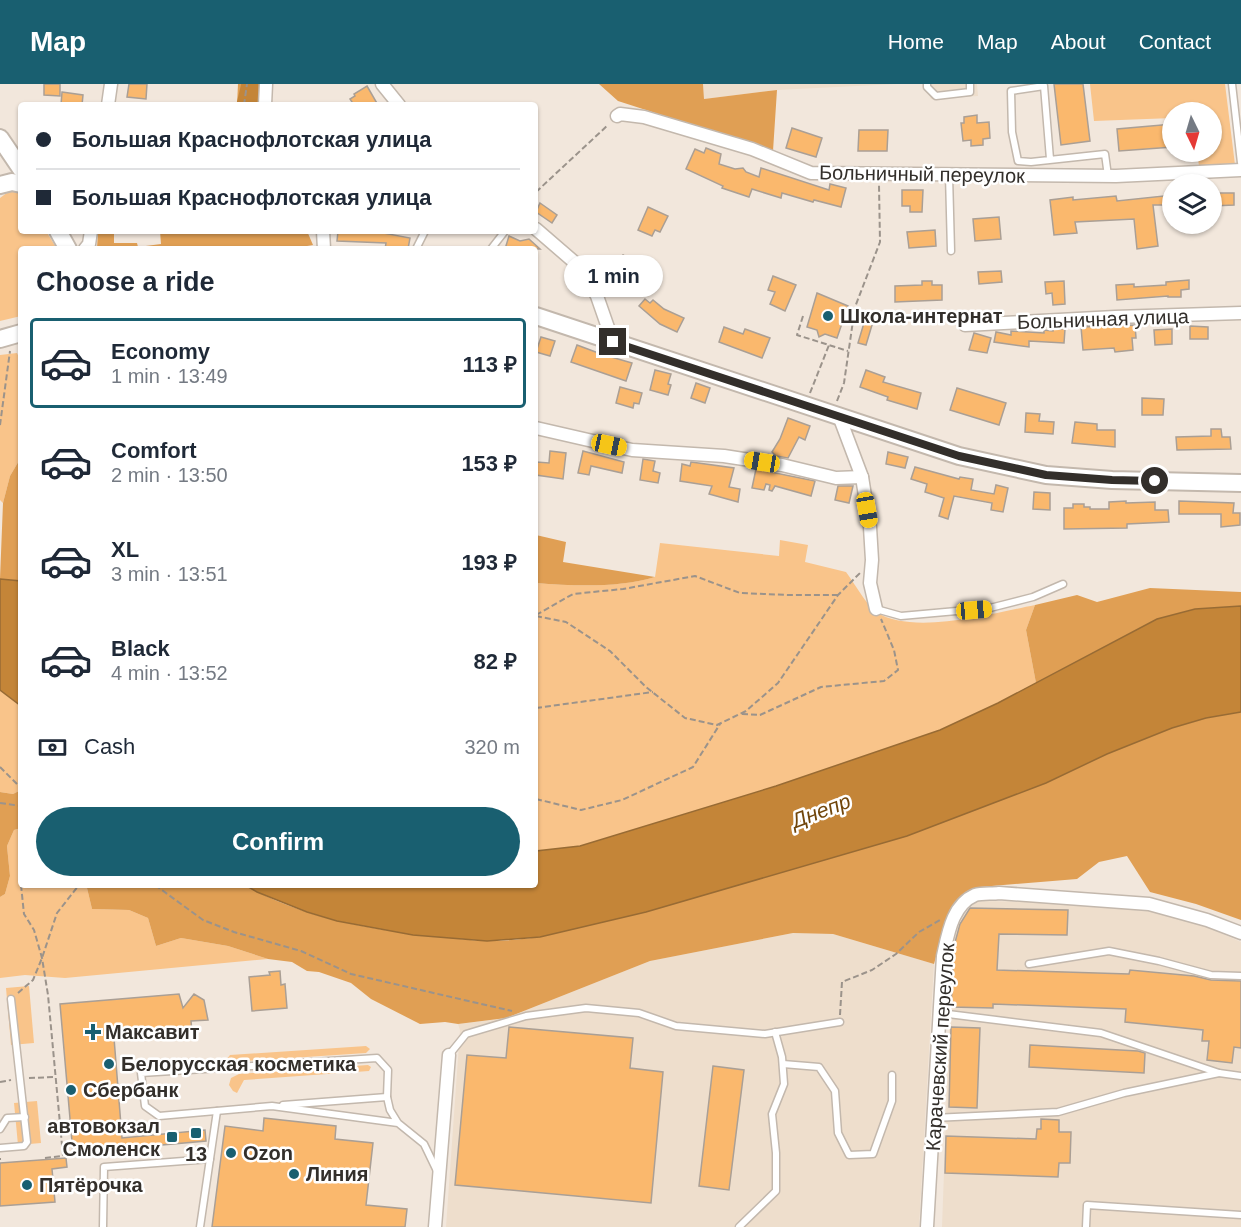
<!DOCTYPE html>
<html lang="en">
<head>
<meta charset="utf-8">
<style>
  :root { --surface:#fff; --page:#f6f6f7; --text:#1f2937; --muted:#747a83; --line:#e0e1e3; --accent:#195f70 }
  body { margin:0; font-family:Arial,sans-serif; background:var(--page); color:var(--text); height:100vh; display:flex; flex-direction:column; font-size:22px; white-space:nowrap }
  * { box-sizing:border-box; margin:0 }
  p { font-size:20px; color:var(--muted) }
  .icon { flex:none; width:33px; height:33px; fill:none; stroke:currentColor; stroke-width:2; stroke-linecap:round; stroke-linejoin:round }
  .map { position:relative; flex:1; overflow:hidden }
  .sheet { position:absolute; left:18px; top:162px; width:520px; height:642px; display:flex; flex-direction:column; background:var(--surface); border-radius:6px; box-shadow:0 2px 4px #0004 }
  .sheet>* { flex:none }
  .top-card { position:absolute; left:18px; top:18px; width:520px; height:132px; border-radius:6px; box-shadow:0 2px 4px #0004; display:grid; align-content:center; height:132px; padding:0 18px; background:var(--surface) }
  .needle { width:39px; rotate:175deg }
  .controls { position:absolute; left:1162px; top:18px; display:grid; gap:12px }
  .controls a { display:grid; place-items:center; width:60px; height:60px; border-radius:50%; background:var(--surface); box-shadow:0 2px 4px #0004; font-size:30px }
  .end { position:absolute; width:27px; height:27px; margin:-14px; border:8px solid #332f2b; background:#fff; box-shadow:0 0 0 3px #fff }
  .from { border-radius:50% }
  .bubble { position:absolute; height:42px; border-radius:21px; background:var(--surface); box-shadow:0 2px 4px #0004; font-size:20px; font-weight:700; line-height:42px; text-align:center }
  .car { position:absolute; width:18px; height:36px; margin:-18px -9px; border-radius:8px; box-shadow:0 0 4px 2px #0007; background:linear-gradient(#f5c518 24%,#345 0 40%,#f5c518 0 76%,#345 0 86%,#f5c518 0) }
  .top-card b { display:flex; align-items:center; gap:21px; height:57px; font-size:22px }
  .top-card b+b { border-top:2px solid var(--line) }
  .top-card i { width:15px; height:15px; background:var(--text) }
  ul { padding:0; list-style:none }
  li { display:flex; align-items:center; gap:18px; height:90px; margin:0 12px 9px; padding:0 6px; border:3px solid transparent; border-radius:6px }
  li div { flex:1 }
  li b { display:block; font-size:22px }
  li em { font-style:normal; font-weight:700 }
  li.on { border-color:var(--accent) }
  li>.icon { width:54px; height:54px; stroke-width:1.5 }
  h2 { padding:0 18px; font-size:27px; line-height:72px }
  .pay { display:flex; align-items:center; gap:15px; height:66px; padding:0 18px; font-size:22px }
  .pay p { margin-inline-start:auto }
  .action { display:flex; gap:12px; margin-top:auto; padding:12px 18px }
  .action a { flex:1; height:69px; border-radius:36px; background:var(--accent); color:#fff; font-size:24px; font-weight:700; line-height:69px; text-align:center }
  header { display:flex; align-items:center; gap:36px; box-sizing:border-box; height:84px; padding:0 30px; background:var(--accent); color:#fff }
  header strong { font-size:28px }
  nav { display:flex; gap:33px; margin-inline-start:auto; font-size:21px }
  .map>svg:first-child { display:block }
  .built { fill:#eedecc }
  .green { fill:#f9c48a }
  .forest { fill:#e09f54 }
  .water { fill:#c48538; stroke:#986b34; stroke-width:1.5 }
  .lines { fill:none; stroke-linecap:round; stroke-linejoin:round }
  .river { stroke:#c48538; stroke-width:21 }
  .building { fill:#fab86d; stroke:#aa9f95; stroke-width:1.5 }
  .lane-casing { stroke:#c3b8ad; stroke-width:9 }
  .street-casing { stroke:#c3b8ad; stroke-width:15 }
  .secondary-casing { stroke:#c3b8ad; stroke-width:20 }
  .path { stroke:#9b938b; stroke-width:2; stroke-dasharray:6 3; stroke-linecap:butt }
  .lane { stroke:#fff; stroke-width:6 }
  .street { stroke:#fff; stroke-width:12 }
  .secondary { stroke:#fff; stroke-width:16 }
  .route { stroke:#332f2b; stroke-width:8 }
  .poi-dot { fill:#195f70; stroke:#fff; stroke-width:2 }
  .labels { text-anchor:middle; stroke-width:5; stroke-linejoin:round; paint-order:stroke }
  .street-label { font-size:20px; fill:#332f2b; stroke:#fff }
  .poi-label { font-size:20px; font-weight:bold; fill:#332f2b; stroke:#fff; text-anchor:start }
  .water-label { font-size:21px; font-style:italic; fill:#71460b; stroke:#fff }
</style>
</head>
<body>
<header>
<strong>Map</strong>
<nav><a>Home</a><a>Map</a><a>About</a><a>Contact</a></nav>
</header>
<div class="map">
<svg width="1241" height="1143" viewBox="0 0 1241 1143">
  <rect width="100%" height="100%" fill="#f2e7dc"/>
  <g class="built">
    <polygon points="703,0 897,0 777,6 704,15"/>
    <polygon points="924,0 977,0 978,12 931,15"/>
    <polygon points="977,817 1141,819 1166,825 1241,858 1241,1143 942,1143 953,841"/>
    <polygon points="793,849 833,850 934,880 919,1143 446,1143 460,946 458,940 506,934 650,877"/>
  </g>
  <g class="green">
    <polygon points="1090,0 1225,0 1235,81 1199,82 1197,68 1212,68 1212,28 1173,28 1173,34 1094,37"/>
    <polygon points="18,107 21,111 21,147 46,147 57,165 21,165 21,232 0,237 0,114 8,108"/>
    <polygon points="17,269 21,278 20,375 10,392 3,419 0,416 0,271"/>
    <path d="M780,456L808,461L805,478L846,488C852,496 869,524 876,528C913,552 994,529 1035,521L1026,546L1036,599L998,619L940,646L776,702L580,762L536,767V499C575,502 617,504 655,493L660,459L779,472Z"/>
    <polygon points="0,606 21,622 21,706 13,710 0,708"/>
    <polygon points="21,744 21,801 81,801 87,804 92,825 129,826 148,834 156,862 181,854 228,862 268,875 65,894 25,891 0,894 0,813 5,810 10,792 7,762 14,746"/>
    <polygon points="29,902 34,959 11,961 6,904"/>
    <polygon points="366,962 370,965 366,969 230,978 227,975 230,971"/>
    <polygon points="368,981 371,983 369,987 244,996 237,1009 233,1007 229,1001 231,994 239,990"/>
    <polygon points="37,1017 41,1059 18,1061 14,1019"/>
  </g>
  <g class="forest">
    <polygon points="238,0 262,0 260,21 237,21"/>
    <polygon points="599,0 703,0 704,15 777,6 773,67 618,17"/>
    <polygon points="98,147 114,147 114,159 137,159 138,163 161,160 160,147 307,147 313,161 289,165 97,165"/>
    <polygon points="21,308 21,497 0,495 3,419 10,392 20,375 19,312"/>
    <path d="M536,451L566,458L563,478L655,493C618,504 575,502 536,499Z"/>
    <polygon points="1150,504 1241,508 1241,522 1195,525 1157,535 1036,599 1026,546 1035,521 1077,511 1097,518"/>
    <path d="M1241,628V836L1196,820L1150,808L1127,772L1099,778L1077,795L980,803L964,812L944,844L934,880L833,850L793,849L650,877L506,934L458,940L445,938L420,940L371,915L351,899L319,888L307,887L292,878L268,875L228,862L181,854L156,862L148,834L129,826L92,825L87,804L81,801H245C304,835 376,847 444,853C459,855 475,857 490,857C507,857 523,855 540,853L986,721L1046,699L1107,670L1172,644L1206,634Z"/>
    <polygon points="21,706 21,744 14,746 7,762 10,792 5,810 0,813 0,708 13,710"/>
  </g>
  <g class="water">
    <polygon points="0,495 21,497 21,622 0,606"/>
    <polygon points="1241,522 1241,628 1206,634 1172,644 1107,670 1046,699 907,752 646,828 540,853 487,857 413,851 337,837 307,828 257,808 245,801 536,801 536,767 580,762 776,702 940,646 998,619 1157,535 1195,525"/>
  </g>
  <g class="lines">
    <polyline class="river" points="247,21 252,0"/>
  </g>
  <g class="building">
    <polygon points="44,0 60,0 60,12 44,11"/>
    <polygon points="129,0 147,0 146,15 127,13"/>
    <polygon points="1054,0 1083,0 1090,57 1061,61"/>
    <polygon points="367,2 378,21 354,21 350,15 355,12 354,10"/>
    <polygon points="62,8 83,11 82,21 61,21"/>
    <polygon points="977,31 977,39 989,38 990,54 983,55 983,61 971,62 971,56 963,57 961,39 964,39 964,33"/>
    <polygon points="1173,40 1173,63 1119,67 1117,45"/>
    <polygon points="792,44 822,54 816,73 786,64"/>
    <polygon points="859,46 888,46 887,67 858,67"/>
    <polygon points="706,64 721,70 719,80 735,85 743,84 746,88 759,93 761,84 829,106 830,100 846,104 841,123 814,116 813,118 782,109 781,114 752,105 749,113 722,104 723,102 686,85 695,65 704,69"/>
    <polygon points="902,106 923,106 922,128 910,128 910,122 902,122"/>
    <polygon points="1212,109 1234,109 1234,121 1212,122"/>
    <polygon points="1173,111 1173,121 1153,121 1158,162 1137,165 1134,135 1075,138 1077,149 1054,151 1050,116 1073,113 1073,116 1116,112 1117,117"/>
    <polygon points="540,119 557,131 552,139 536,128"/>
    <polygon points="648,123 668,132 660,148 655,146 652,152 638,146"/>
    <polygon points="999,133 1001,155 975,157 973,135"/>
    <polygon points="935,146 936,162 909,164 907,148"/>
    <polygon points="338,147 383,147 383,149 410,154 408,165 385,165 386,159 337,157"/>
    <polygon points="509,152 520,157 529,155 540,165 505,165"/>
    <polygon points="623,171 640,181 628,202 611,192"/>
    <polygon points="1001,187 1002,198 979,200 978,188"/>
    <polygon points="773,192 796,201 785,227 770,220 775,208 768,206"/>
    <polygon points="1189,196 1189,205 1181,206 1181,213 1168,213 1168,212 1117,216 1116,201 1134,200 1134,203 1166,201 1166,198"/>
    <polygon points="922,197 932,197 932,201 942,201 942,216 895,218 895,202 922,201"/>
    <polygon points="1064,197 1065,220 1053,221 1052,209 1046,210 1045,198"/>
    <polygon points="817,209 848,222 837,254 825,250 819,253 817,246 807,243"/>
    <polygon points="645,215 650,219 653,216 664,225 684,234 677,248 660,240 639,222"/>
    <polygon points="867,229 875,231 866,261 858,259"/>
    <polygon points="1135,241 1136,254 1132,254 1133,266 1115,268 1114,264 1083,266 1081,243"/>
    <polygon points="1190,242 1208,243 1208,255 1190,255"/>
    <polygon points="724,243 743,250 745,245 770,254 762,274 719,258"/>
    <polygon points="1053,245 1065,245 1064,259 1029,257 1029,263 994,258 996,248 1011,251 1011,247 1044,249 1044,246 1053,247"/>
    <polygon points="1172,245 1172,260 1155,261 1154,246"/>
    <polygon points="974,249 991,254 987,269 969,266"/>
    <polygon points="541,253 555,257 550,272 536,268"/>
    <polygon points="577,261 601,270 632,279 626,297 571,278"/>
    <polygon points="655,286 671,290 668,300 671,301 668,311 650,306"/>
    <polygon points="866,286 885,293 883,298 921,309 917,325 887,316 888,313 860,303"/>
    <polygon points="696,299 710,304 705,319 691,314"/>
    <polygon points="620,303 642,309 639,320 634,319 633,324 616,319"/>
    <polygon points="957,304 1006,319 999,341 950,326"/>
    <polygon points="1142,314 1164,315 1163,331 1142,331"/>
    <polygon points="1026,329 1040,330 1039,337 1054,338 1053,350 1025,348"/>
    <polygon points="788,334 810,342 805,356 799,353 788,374 776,372 772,368 780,355"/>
    <polygon points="1075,338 1097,340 1097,346 1115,346 1115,363 1072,359"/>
    <polygon points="1211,345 1221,345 1222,353 1230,353 1231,365 1177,366 1176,353 1211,352"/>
    <polygon points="550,367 566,369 563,395 536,391 537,378 549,379"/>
    <polygon points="583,367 624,378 622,389 591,382 589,391 578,389"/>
    <polygon points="888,368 908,373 905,384 886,380"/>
    <polygon points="643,375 655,377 653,387 660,389 658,399 640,396"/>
    <polygon points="691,378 734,384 729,403 740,405 738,418 709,410 712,402 680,397 682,380 690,382"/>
    <polygon points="915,383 959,395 960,393 973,395 971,406 994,410 996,401 1008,404 1003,428 991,426 992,419 954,412 948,435 939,432 944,414 925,408 927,400 911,395"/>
    <polygon points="756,385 815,397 811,412 775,402 772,407 769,406 770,401 766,400 764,406 752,404"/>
    <polygon points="838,402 853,402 849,419 835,416"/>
    <polygon points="1034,408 1050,409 1050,426 1033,425"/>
    <polygon points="1126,417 1126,419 1155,418 1155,426 1168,426 1169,438 1127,440 1127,444 1064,445 1064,424 1073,424 1073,420 1084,420 1084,423 1090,423 1090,425 1109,425 1109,418"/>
    <polygon points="1179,417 1234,419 1233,429 1240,429 1240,441 1221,443 1221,430 1179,430"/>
    <polygon points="970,824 1068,826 1067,851 999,850 997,886 1129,890 1130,886 1194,892 1211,896 1241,897 1241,964 1234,963 1232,979 1207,976 1209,957 1202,957 1203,946 1125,938 1126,925 993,920 993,924 951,923 954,862 960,840"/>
    <polygon points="280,887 281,901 285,900 287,924 252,927 249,893 270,891 269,888"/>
    <polygon points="179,910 183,924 194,910 204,916 208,936 191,937 192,948 114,954 122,1054 205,1046 206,1057 73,1069 60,920"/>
    <polygon points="509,943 633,954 630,984 663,988 651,1119 455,1101 467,971 506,974"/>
    <polygon points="951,943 980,944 977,1024 949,1023"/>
    <polygon points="1030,961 1138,967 1145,969 1144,989 1029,983"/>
    <polygon points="713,982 744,986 729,1106 699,1102"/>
    <polygon points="264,1034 336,1042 335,1055 373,1059 366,1121 407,1125 405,1143 212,1143 225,1042 263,1047"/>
    <polygon points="1041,1035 1059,1036 1059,1048 1071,1048 1070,1079 1059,1079 1058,1093 945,1089 946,1052 1036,1055 1037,1045 1041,1045"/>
    <polygon points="66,1074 67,1083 52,1085 55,1118 0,1122 0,1079"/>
  </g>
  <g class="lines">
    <defs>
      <g id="lane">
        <polyline points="927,0 927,3 936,12 970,8 970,0"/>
        <polyline points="1232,0 1241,79"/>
        <polyline points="1050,75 1044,2 1011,7 1012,48 1018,77 1031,78 1105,70 1108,92"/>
        <polyline points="949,91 951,167"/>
        <polyline points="416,165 425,147"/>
        <polyline points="491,165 505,147"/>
        <polyline points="876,525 901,532 990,524 1033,513 1063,500"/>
        <polyline points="1029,880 1109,867 1159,877 1211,891 1241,892"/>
        <polyline points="940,929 1101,949 1219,989 1241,992"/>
        <polyline points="449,971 466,950 526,932 586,924 639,929 676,942 765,950 840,938"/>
        <polyline points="783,980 819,983 835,1007 838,1049 849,1071 873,1070 892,1017 892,991"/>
        <polyline points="283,1021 387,1013"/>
        <polyline points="933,1034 1058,1028 1124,1009 1219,989"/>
        <polyline points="398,1039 272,1022 159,1032 145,1022 141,989 377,974 388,986 387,1013 390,1026 398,1039 424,1060 437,1087"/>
        <polyline points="0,1045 7,1034 25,1033"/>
        <polyline points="0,1064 24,1062 27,1058 11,915"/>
        <polyline points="103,1143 104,1083 210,1075"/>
        <polyline points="200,1143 217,1027"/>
        <polyline points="739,1143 776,1107 776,1069 772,1030 784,1000 782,973 775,948"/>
        <polyline points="1086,1143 1087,1121 1241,1131"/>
      </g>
      <g id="street">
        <polyline points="382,0 399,21"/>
        <polyline points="108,21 111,0"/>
        <polyline points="265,21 266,0"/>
        <polyline points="617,32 620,30 644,33 752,65 811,89 1116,92 1241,86"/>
        <polyline points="536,145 580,183 597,212 613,258"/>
        <polyline points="323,147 324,165"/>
        <polyline points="85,165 89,160 91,147"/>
        <polyline points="965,241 1115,233 1241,229"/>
        <polyline points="839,332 862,393 870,443 872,476 870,499 876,525"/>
        <polyline points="536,344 632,366 724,372 782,381 836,394 862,393"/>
        <polyline points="435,1143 449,971"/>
        <path d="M927,1143L943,872C948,850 952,821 975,811C982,809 992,810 999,809L1149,820L1207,836L1241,849"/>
      </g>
      <g id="secondary">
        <polyline points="0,54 21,85"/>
        <polyline points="0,101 12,98 21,100"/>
        <polyline points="58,147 68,165"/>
        <polyline points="536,232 959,372 1046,391 1112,396 1241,399"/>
        <polyline points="0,255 21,249"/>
      </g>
    </defs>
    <use href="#lane" class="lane-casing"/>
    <use href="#street" class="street-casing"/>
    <use href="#secondary" class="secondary-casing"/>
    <g class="path">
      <polyline points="244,21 247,0"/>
      <polyline points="536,108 608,41"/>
      <polyline points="803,232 797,251 848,267"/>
      <polyline points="810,309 829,261"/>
      <polyline points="837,317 844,299 855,223 880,158 879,101"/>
      <polyline points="0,341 10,267"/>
      <polyline points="536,531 573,510 623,505 695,492 740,509 789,511 838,511"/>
      <polyline points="536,532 566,538 610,567 646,603 685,634 717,641 746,627 778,599 838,511 860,489"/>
      <polyline points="536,624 653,608"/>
      <polyline points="742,630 760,631 821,603 884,597 898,586 894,566 881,535"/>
      <polyline points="0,683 20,703 21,708"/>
      <polyline points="536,715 581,726 622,716 693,683 720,640"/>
      <polyline points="0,719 21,722"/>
      <polyline points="21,751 21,801"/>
      <polyline points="21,801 24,830 34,846 42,874 48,911 63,1072 121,1067"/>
      <polyline points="155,801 203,836 234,848 301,867 351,890 512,927"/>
      <polyline points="18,909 33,896 42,874 57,829 79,801"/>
      <polyline points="840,931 842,898 872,886 896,870 919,848 940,836"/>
      <polyline points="29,994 56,993"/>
      <polyline points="0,998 11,996"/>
      <polyline points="45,1074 63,1072"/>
      <polyline points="0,1075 1,1075"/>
    </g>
    <use href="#lane" class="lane"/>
    <use href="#street" class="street"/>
    <use href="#secondary" class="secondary"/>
  </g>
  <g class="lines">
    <polyline class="route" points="613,258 959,372 1046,391 1112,396 1155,397"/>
  </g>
  <g class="poi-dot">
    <circle cx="828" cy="232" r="6"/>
    <path d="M90 939h6v6h6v6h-6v6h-6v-6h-6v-6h6z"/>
    <circle cx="109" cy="980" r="6"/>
    <circle cx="71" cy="1006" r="6"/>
    <rect x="190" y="1043" width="12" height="12" rx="3"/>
    <rect x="166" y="1047" width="12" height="12" rx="3"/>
    <circle cx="231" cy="1069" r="6"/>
    <circle cx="294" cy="1090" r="6"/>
    <circle cx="27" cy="1101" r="6"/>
  </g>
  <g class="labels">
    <g class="street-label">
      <text transform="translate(922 90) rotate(1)" y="7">Больничный переулок</text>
      <text transform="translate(1103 235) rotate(-2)" y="7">Больничная улица</text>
      <text transform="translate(940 963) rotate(-86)" y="7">Карачевский переулок</text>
    </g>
    <g class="poi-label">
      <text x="840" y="239">Школа-интернат</text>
      <text x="105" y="955">Максавит</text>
      <text x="121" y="987">Белорусская косметика</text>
      <text x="83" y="1013">Сбербанк</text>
      <text x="160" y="1049" text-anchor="end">автовокзал<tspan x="160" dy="23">Смоленск</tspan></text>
      <text x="243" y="1076">Ozon</text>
      <text x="196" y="1077" text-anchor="middle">13</text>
      <text x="306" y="1097">Линия</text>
      <text x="39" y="1108">Пятёрочка</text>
    </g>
    <g class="water-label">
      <text transform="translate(821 727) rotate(-21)" y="7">Днепр</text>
    </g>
  </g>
</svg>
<div class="controls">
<a><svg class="needle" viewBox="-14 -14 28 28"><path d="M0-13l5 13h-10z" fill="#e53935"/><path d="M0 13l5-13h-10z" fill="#747a83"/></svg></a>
<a><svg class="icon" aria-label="layers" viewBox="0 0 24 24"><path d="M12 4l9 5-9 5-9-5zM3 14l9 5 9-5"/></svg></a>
</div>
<i class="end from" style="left:1155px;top:397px"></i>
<i class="end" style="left:613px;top:258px"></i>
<div class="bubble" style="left:564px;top:171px;width:99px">1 min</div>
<i class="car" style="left:609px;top:361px;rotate:102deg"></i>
<i class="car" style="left:762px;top:378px;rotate:279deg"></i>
<i class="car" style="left:867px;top:426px;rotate:170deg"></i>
<i class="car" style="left:974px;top:526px;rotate:85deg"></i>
<div class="top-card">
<b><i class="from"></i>Большая Краснофлотская улица</b>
<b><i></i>Большая Краснофлотская улица</b>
</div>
<section class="sheet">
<h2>Choose a ride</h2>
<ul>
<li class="on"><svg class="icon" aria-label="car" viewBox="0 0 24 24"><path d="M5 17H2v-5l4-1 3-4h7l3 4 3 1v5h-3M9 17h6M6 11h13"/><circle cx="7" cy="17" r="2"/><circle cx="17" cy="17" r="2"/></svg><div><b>Economy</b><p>1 min · 13:49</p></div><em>113 ₽</em></li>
<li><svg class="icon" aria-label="car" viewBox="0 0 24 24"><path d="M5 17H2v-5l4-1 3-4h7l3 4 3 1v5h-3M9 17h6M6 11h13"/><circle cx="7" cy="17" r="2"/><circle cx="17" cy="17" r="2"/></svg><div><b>Comfort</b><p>2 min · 13:50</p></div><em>153 ₽</em></li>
<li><svg class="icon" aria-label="car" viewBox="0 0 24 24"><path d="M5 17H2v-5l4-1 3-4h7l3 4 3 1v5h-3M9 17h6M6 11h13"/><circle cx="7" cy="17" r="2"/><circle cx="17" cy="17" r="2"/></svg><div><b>XL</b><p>3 min · 13:51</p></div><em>193 ₽</em></li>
<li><svg class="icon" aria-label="car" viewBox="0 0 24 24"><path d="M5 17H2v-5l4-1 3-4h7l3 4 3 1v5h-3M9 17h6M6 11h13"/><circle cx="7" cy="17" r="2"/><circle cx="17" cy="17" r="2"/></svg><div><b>Black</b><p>4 min · 13:52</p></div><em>82 ₽</em></li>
</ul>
<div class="pay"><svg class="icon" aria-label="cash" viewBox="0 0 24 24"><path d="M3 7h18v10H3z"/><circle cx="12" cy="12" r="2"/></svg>Cash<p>320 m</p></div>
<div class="action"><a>Confirm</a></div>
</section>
</div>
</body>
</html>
